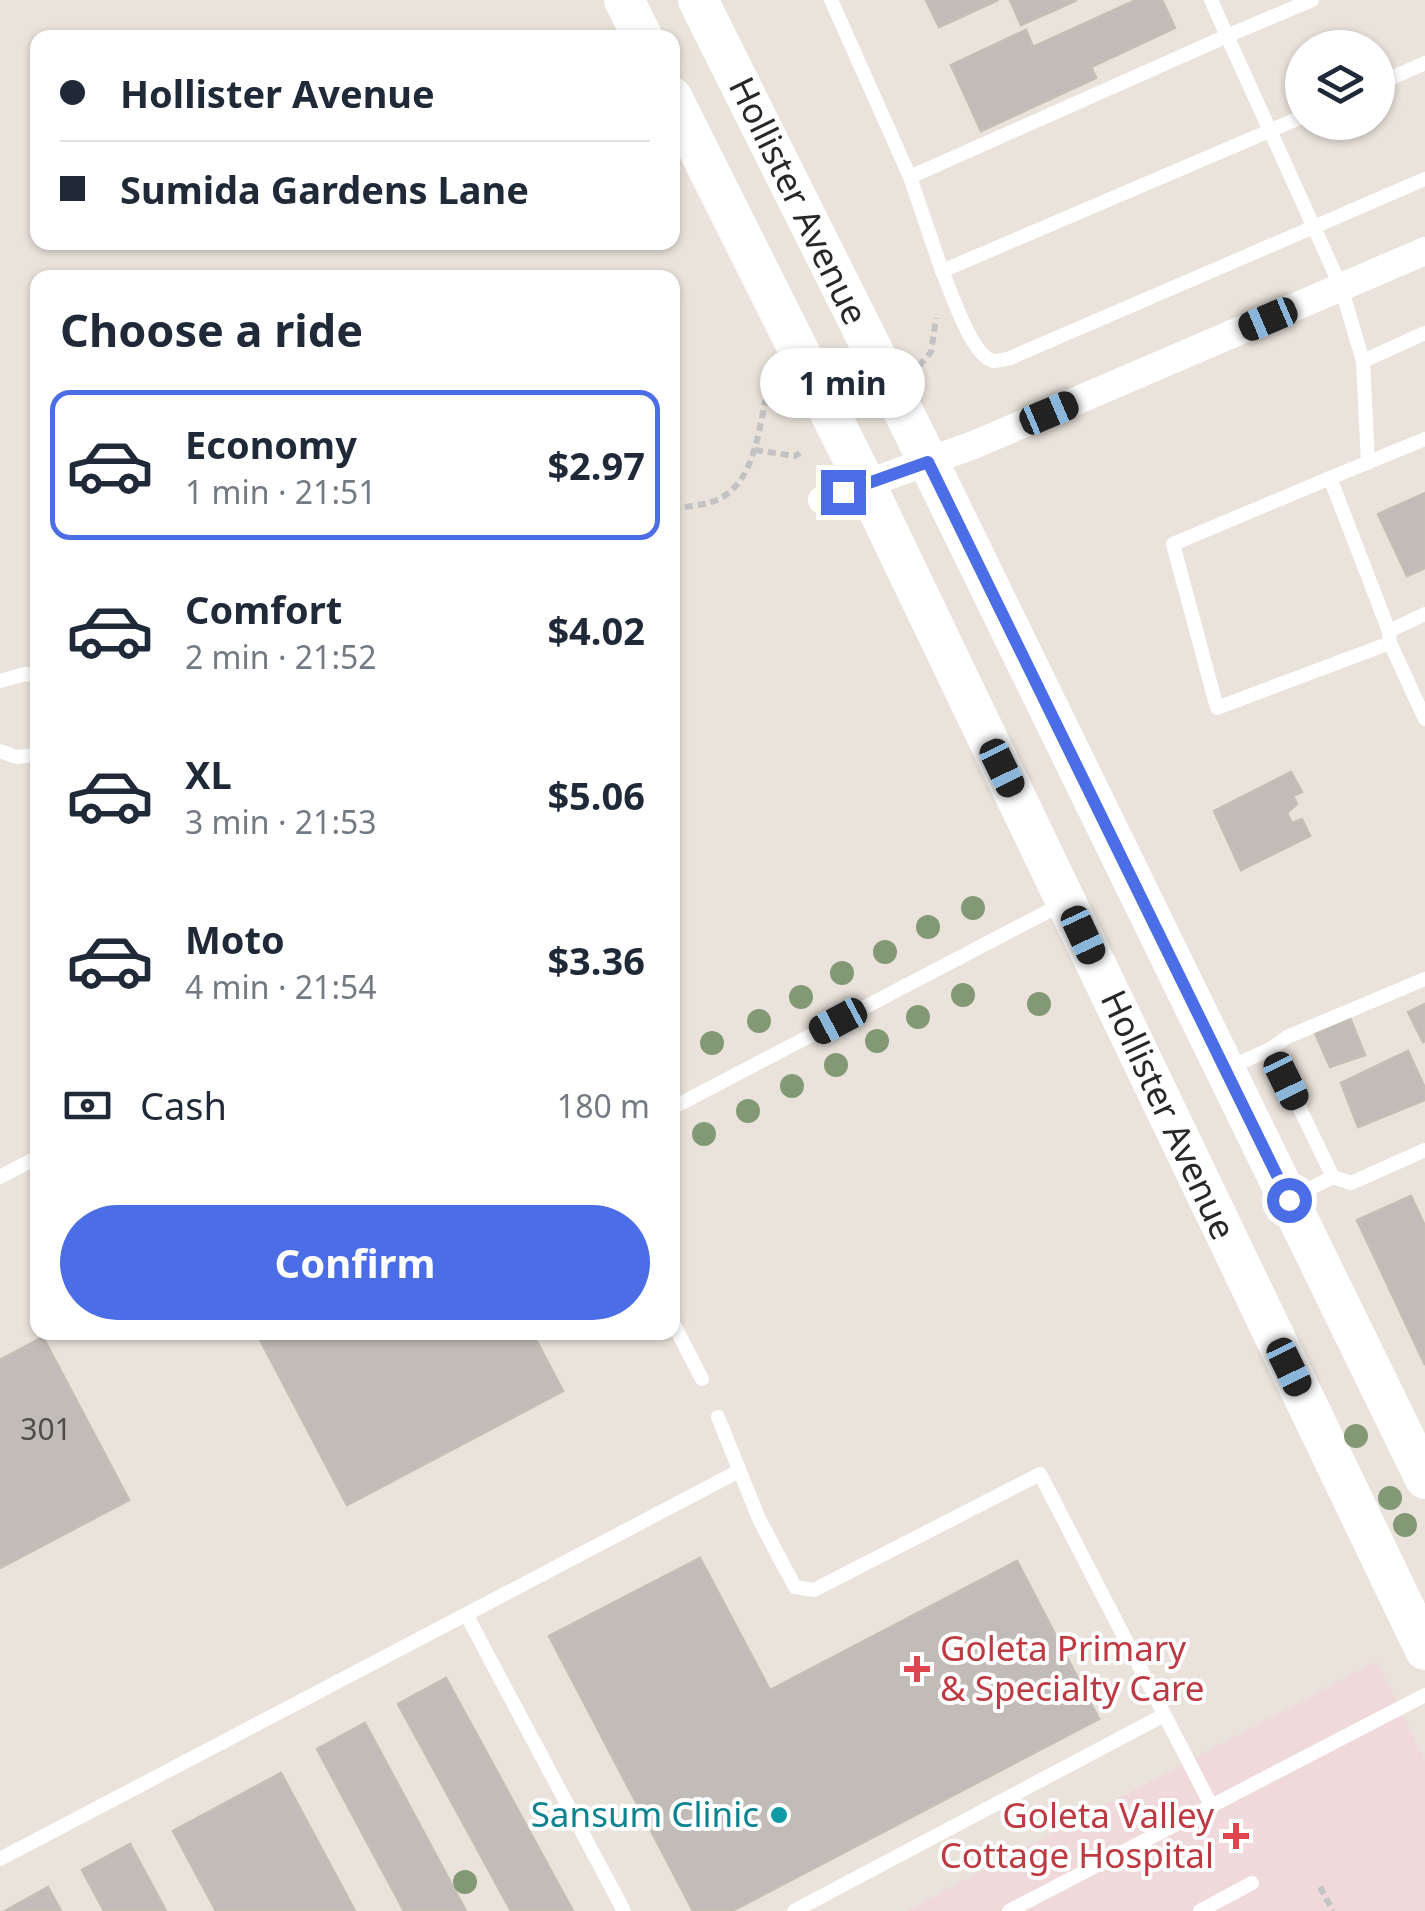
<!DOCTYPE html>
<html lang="en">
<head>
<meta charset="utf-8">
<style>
  :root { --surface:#fff; --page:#f6f6f7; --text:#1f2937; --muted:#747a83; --line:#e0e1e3; --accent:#4b6ee6 }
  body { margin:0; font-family:"Noto Sans",sans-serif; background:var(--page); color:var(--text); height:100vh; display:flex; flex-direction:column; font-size:38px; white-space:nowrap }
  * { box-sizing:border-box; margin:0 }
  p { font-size:32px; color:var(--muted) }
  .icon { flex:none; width:55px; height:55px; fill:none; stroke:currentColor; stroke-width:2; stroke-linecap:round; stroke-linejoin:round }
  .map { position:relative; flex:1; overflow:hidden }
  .drawer { position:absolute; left:30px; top:270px; width:650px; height:1070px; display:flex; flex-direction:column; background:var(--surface); border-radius:20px; box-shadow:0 2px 8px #0004 }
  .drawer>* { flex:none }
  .banner { position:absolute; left:30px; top:30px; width:650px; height:220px; border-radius:20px; box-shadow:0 2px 8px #0004; display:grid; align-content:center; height:220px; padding:0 30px; background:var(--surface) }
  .controls { position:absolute; left:1285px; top:30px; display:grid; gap:20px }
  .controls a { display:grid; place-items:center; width:110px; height:110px; border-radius:50%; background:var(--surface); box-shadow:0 2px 8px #0004; font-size:50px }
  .end { position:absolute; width:45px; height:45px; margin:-22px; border:12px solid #4b6ee6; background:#fff; box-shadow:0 0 0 5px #fff }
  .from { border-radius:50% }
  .bubble { position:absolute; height:70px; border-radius:35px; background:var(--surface); box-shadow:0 2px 8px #0004; font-size:32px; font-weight:700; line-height:70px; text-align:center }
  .car { position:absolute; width:30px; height:60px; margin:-30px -15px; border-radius:12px; box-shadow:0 0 8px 2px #0007; background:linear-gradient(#222 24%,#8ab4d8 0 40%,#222 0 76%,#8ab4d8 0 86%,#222 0) }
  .banner b { display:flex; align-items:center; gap:35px; height:95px; font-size:38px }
  .banner b+b { border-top:2px solid var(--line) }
  .banner i { width:25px; height:25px; background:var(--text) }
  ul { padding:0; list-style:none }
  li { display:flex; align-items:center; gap:30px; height:150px; margin:0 20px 15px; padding:0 10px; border:5px solid transparent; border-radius:20px }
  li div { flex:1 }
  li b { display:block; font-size:38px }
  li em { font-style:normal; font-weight:700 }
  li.selected { border-color:var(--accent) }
  li>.icon { width:90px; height:90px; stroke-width:1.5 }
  h2 { padding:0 30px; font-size:45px; line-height:120px }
  .pay { display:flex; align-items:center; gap:25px; height:110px; padding:0 30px; font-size:38px }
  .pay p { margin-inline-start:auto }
  .action { display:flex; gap:20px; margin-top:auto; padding:20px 30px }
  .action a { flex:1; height:115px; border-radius:60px; background:var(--accent); color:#fff; font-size:40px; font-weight:700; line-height:115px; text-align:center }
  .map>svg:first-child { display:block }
  .medical { fill:#efd9db }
  .building { fill:#c1bcb8; stroke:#c4beb5; stroke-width:2.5 }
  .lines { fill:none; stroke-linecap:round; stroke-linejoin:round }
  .path { stroke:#c3c3c3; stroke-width:6; stroke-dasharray:8 5; stroke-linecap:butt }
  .service { stroke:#fff; stroke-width:14 }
  .minor { stroke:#fff; stroke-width:28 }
  .secondary { stroke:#fff; stroke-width:40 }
  .tree { fill:#839975 }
  .route { stroke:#4b6ee6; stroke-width:12 }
  .health-dot { fill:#e0444e; stroke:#fff; stroke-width:4 }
  .culture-dot { fill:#0f9aa8; stroke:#fff; stroke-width:4 }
  .labels { text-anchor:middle; stroke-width:8; stroke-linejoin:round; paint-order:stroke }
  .number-label { font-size:30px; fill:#4e4d4c }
  .street-label { font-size:35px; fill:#282828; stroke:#fff }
  .health-label { font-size:35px; fill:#be3a42; stroke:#fff; text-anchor:start }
  .culture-label { font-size:35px; fill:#0d838f; stroke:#fff; text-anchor:end }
</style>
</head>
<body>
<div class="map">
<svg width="1425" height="1911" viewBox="0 0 1425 1911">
  <rect width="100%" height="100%" fill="#e9e3db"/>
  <polygon class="medical" points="1377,1661 1425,1761 1425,1911 906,1911"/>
  <g class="building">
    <polygon points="926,0 998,0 939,27"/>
    <polygon points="1010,0 1077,0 1021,25"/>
    <polygon points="1136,0 1162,0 1175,28 1091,67 1096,78 981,131 951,65 1026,30 1033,47"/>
    <polygon points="1425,493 1425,568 1407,576 1378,514"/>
    <polygon points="1291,772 1302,792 1293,796 1297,804 1287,813 1292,823 1302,819 1310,836 1241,870 1214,811"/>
    <polygon points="1425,1004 1425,1041 1423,1042 1408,1012"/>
    <polygon points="1350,1018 1365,1055 1330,1067 1315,1033"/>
    <polygon points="1408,1051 1425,1088 1425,1100 1358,1127 1341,1083"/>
    <polygon points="1411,1196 1425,1226 1425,1365 1357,1220"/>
    <polygon points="256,1332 532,1332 563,1391 347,1505"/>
    <polygon points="43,1337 129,1500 0,1568 0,1360"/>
    <polygon points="700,1558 770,1690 1017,1561 1099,1719 732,1911 693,1911 549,1636"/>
    <polygon points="446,1678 573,1911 511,1911 398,1704"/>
    <polygon points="365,1723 466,1911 404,1911 317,1749"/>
    <polygon points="281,1773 355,1911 216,1911 173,1831"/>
    <polygon points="130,1844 166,1911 104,1911 82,1870"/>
    <polygon points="48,1887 61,1911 5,1911"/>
  </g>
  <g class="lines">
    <g class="path">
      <polyline points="919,366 931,352 936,318"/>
      <polyline points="755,450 795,456 800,453"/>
      <path d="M672,509C683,507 694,506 704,504C751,495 757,441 765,402L775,394"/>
      <polyline points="1320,1887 1333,1911"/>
    </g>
    <g class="service">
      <polyline points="831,0 910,177 942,271 1302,117"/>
      <polyline points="1312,0 1227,36 1341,287 1363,361 1368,463"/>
      <polyline points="1378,84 1425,63"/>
      <polyline points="910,177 1227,36 1211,0"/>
      <path d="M942,271C951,291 972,358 994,361C996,361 1008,359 1010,358L1425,179"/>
      <polyline points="1363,361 1425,333"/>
      <polyline points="1425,439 1330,478 1389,631 1390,643 1425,719"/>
      <polyline points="1330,478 1173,544 1217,708 1390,643"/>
      <polyline points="1389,631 1425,614"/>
      <polyline points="0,681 25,674 38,676"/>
      <polyline points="0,751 16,757 38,755"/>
      <polyline points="1230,1067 1271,1049"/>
      <polyline points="672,1108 1062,904"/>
      <polyline points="0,1177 38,1157"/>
      <polyline points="1333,1177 1271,1049 1287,1037 1425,979"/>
      <polyline points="1293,1197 1333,1177 1351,1183 1425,1150"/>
      <polyline points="672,1321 702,1379"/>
      <polyline points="718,1417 759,1519 795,1587 814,1590 1040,1474 1211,1805"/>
      <polyline points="467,1616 624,1911"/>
      <polyline points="0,1859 739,1471"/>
      <polyline points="794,1911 1164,1715"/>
      <polyline points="1009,1911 1425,1695"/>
      <polyline points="1200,1911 1252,1883"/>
    </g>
    <polyline class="minor" points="822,500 976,444 1425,251"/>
    <g class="secondary">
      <polyline points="624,0 643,38"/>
      <polyline points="698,0 928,461 1425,1479"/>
      <polyline points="672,97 865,483 1425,1650"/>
    </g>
  </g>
  <g class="tree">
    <circle cx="973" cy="908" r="12"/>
    <circle cx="928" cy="927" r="12"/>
    <circle cx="885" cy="952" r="12"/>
    <circle cx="842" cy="973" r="12"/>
    <circle cx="963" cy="995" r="12"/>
    <circle cx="801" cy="997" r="12"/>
    <circle cx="1039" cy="1004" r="12"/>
    <circle cx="918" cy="1017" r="12"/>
    <circle cx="759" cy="1021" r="12"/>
    <circle cx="877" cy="1041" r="12"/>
    <circle cx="712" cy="1043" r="12"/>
    <circle cx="836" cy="1065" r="12"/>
    <circle cx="792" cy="1086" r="12"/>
    <circle cx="748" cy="1111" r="12"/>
    <circle cx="704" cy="1134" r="12"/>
    <circle cx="1356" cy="1436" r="12"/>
    <circle cx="1390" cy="1498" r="12"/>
    <circle cx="1405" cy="1525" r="12"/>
    <circle cx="465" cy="1882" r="12"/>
  </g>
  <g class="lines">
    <polyline class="route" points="843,492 928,462 1289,1200"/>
  </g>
  <g class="health-dot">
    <path d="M912 1654h10v10h10v10h-10v10h-10v-10h-10v-10h10z"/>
    <path d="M1231 1821h10v10h10v10h-10v10h-10v-10h-10v-10h10z"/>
  </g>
  <circle class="culture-dot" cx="779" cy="1815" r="10"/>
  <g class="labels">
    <g class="number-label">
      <text x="46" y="1440">301</text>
    </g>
    <g class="street-label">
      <text transform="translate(798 201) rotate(64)" y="12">Hollister Avenue</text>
      <text transform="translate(1168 1115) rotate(65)" y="12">Hollister Avenue</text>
    </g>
    <g class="health-label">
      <text x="940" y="1661">Goleta Primary<tspan x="940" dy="40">&amp; Specialty Care</tspan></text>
      <text x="1214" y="1828" text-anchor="end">Goleta Valley<tspan x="1214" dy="40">Cottage Hospital</tspan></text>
    </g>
    <g class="culture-label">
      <text x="759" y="1827">Sansum Clinic</text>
    </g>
  </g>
</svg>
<div class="controls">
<a><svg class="icon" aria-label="layers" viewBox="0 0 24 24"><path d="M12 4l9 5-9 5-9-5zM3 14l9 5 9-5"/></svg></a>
</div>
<i class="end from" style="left:1289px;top:1200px"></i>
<i class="end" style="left:843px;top:492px"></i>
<div class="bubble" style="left:760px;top:348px;width:165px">1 min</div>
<i class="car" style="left:1268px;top:319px;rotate:247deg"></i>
<i class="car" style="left:1049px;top:413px;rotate:67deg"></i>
<i class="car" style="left:1002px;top:768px;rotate:154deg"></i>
<i class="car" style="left:1083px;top:935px;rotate:155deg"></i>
<i class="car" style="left:838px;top:1021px;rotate:242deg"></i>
<i class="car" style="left:1286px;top:1081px;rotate:154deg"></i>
<i class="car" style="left:1289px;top:1367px;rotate:154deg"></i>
<div class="banner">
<b><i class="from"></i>Hollister Avenue</b>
<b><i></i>Sumida Gardens Lane</b>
</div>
<section class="drawer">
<h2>Choose a ride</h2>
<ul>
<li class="selected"><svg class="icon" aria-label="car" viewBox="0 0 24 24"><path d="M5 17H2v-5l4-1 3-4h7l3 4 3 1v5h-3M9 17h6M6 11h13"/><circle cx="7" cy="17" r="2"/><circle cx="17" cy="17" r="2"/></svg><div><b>Economy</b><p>1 min · 21:51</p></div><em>$2.97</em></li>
<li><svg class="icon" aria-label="car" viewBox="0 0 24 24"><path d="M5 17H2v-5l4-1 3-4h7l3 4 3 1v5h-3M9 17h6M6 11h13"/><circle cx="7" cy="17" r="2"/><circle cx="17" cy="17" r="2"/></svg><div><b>Comfort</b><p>2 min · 21:52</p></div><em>$4.02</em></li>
<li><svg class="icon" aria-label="car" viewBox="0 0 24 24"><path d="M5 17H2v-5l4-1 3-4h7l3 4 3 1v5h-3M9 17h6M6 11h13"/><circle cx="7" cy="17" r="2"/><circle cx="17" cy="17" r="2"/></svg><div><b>XL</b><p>3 min · 21:53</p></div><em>$5.06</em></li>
<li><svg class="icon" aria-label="car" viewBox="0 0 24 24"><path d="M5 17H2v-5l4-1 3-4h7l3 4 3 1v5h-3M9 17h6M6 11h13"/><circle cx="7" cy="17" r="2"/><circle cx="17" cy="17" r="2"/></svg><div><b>Moto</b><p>4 min · 21:54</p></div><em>$3.36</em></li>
</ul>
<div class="pay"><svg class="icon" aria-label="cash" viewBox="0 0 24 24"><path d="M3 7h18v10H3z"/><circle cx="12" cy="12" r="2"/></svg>Cash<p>180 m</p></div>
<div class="action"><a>Confirm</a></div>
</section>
</div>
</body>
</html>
